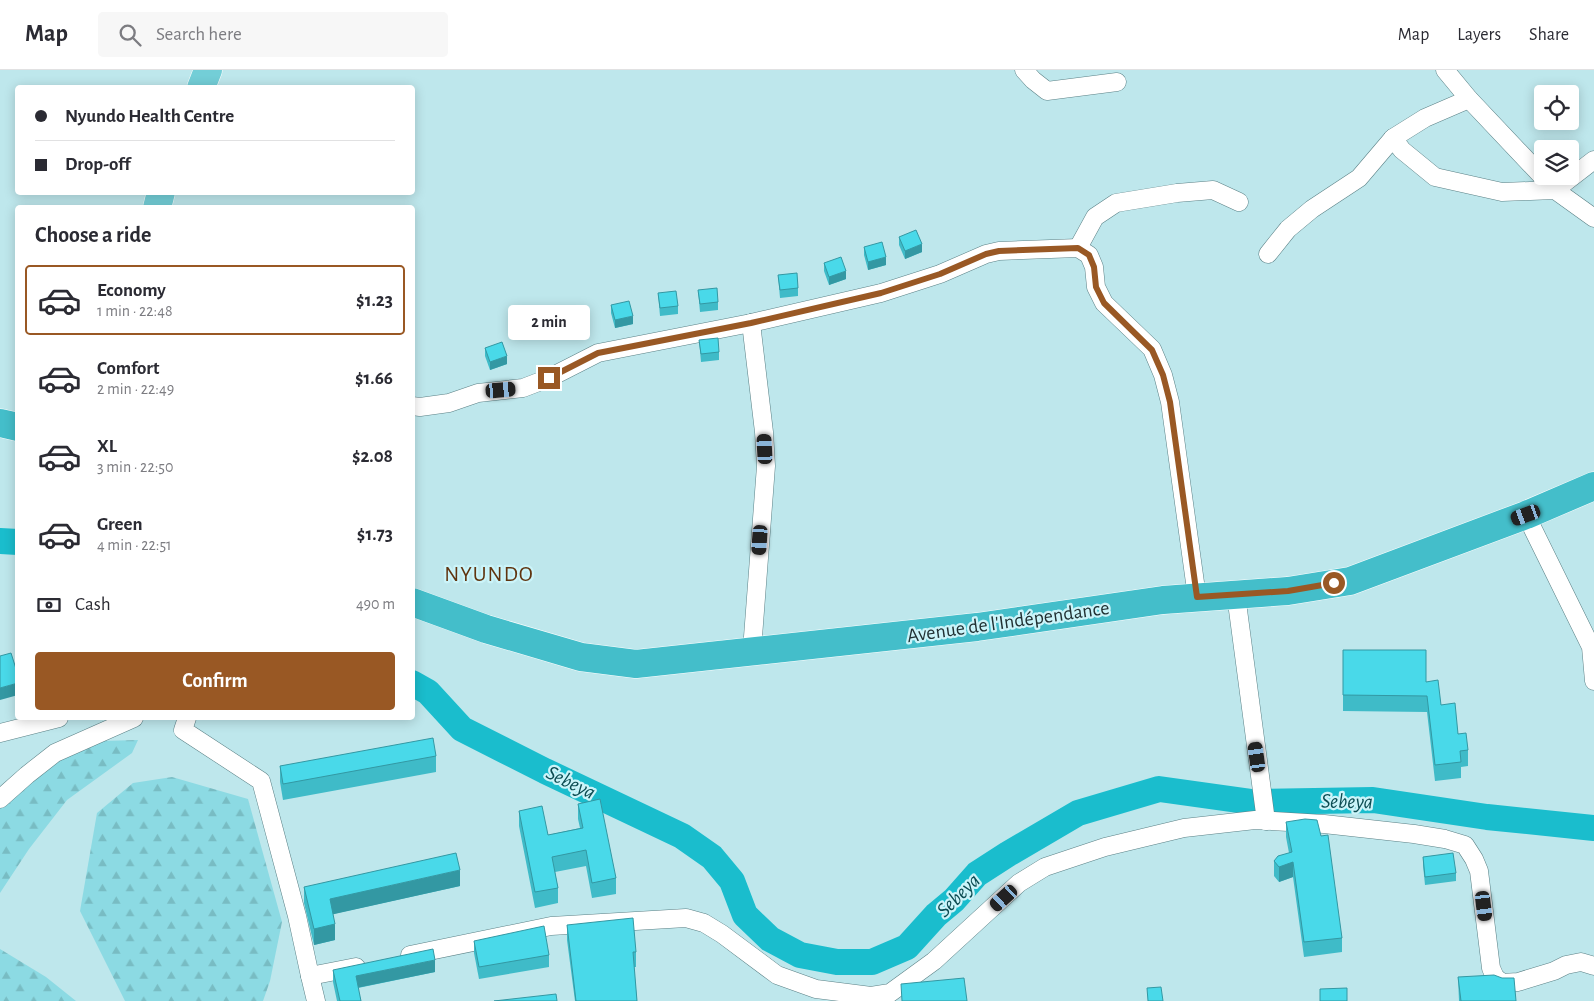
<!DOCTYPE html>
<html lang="en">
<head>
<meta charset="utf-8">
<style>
  :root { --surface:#fff; --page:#f7f7f7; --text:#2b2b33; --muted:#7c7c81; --line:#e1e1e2; --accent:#995824 }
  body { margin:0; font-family:"Alegreya Sans",sans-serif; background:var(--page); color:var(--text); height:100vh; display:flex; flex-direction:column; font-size:19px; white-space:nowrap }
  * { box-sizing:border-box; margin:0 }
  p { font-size:16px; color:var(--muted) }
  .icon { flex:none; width:28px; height:28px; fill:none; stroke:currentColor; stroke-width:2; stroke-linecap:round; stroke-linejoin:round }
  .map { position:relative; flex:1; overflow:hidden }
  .drawer { position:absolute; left:15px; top:135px; width:400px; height:515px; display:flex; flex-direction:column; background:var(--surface); border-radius:5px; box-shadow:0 2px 12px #0003 }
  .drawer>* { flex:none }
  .hud { position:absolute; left:15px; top:15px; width:400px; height:110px; border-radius:5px; box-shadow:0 2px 12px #0003; display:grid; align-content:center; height:110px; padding:0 20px; background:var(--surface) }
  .buttons { position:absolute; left:1534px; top:15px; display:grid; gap:10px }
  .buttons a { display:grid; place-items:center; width:45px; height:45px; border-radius:5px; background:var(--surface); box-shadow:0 2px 12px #0003; font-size:25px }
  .end { position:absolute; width:22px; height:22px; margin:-11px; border:6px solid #995824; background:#fff; box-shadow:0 0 0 2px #fff }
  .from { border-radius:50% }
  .bubble { position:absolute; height:35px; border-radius:5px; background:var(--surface); box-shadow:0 2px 12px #0003; font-size:16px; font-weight:700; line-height:35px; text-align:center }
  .car { position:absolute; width:15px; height:30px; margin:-15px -8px; border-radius:6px; box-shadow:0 0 4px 1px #0007; background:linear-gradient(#222 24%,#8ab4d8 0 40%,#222 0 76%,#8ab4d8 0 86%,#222 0) }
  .hud b { display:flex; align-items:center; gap:18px; height:48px; font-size:19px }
  .hud b+b { border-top:1px solid var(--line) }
  .hud i { width:12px; height:12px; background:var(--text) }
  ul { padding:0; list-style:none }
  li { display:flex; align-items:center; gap:15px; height:70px; margin:0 10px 8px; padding:0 10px; border:2px solid transparent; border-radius:5px }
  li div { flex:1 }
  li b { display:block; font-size:19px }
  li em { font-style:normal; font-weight:700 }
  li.active { border-color:var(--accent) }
  li>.icon { width:45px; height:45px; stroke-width:1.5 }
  h2 { padding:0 20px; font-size:22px; line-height:60px }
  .pay { display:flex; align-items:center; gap:12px; height:55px; padding:0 20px; font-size:19px }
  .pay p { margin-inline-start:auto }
  .action { display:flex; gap:10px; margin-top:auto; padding:10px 20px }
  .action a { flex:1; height:58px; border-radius:5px; background:var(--accent); color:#fff; font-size:20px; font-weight:700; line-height:58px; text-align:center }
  header { display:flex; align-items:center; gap:30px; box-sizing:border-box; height:70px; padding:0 25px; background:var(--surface); border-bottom:1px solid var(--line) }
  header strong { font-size:24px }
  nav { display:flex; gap:28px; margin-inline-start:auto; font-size:18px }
  .search { width:350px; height:45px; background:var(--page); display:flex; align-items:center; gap:12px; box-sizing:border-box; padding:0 18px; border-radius:5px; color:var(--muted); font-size:19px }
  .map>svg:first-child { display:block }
  .forest { fill:url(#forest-firs) }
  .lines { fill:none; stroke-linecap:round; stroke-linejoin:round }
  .river { stroke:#1abdcd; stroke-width:26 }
  .minor-casing { stroke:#5b8186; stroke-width:19 }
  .primary-casing { stroke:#fff; stroke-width:29 }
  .trunk-casing { stroke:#fff; stroke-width:29 }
  .minor { stroke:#fff; stroke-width:18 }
  .primary { stroke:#73ced7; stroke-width:28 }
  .trunk { stroke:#44beca; stroke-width:28 }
  .wall { fill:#3fbbc8 }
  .shaded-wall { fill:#3398a3 }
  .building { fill:#49d9e9; stroke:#3398a3 }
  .route { stroke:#995824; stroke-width:6 }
  .labels { text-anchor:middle; stroke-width:4.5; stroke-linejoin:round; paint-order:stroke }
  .street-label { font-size:20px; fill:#213133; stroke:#cbf4f9 }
  .water-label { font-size:21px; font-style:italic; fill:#0c4c52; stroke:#cbf4f9 }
  .quarter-label { font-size:22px; letter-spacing:1px; fill:#60340f; stroke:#cbf4f9 }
</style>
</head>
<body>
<header>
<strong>Map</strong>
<div class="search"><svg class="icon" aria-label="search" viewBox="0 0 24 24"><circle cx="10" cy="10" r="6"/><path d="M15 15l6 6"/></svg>Search here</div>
<nav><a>Map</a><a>Layers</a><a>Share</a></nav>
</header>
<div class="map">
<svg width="1594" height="931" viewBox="0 0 1594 931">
  <defs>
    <pattern id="forest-firs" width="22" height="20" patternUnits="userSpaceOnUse" patternTransform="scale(1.25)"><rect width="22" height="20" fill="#8cdae3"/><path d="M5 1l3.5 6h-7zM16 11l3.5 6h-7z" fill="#78bcc3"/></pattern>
  </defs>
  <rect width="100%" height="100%" fill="#bee7ec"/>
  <g class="forest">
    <polygon points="138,670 132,683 67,730 29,779 0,823 0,736 52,691 100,671"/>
    <polygon points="172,707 248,729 282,852 270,911 263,931 125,931 80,841 97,743 133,713"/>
    <polygon points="0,879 46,907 76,931 0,931"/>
  </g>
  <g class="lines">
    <g class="river">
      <polyline points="0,471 18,472"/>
      <polyline points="412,613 428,622 462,659 545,701 682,766 712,787 732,811 745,845 770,869 800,885 837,892 872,892 907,877 936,845 954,830 977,804 1008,784 1078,743 1159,719 1252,732 1373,730 1487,747 1594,758"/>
    </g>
    <defs>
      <g id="minor">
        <polyline points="1024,0 1033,10 1047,21 1117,12"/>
        <polyline points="1445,0 1469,29 1555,120 1594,90"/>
        <polyline points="1393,68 1425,48 1469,29"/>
        <polyline points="1078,178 1095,147 1116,133 1177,123 1213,120 1239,132"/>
        <polyline points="1268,184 1288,159 1312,139 1359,108 1393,68 1402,80 1435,107 1502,122 1555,120 1594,148"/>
        <polyline points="751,253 764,362 766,396 752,580"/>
        <polyline points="412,336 420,337 449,333 478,323 523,318 549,308 598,283 751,253 881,223 940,204 986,184 999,181 1078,178 1089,185 1094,197 1096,217 1104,233 1152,279 1163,305 1170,332 1197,527"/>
        <polyline points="1526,445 1591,577 1594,611"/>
        <polyline points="1236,525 1266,751"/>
        <polyline points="187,648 183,660 261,711 297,846 310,906"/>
        <polyline points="0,663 59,648"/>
        <polyline points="0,729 27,705 55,683 134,648"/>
        <polyline points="410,885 551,856 686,848 704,853 722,864 777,905 816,919 871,926 872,931"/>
        <polyline points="871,926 890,923 934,891 1019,813 1045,797 1105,777 1184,758 1255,750 1324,754 1414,764 1445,769 1465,775 1474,789 1479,801 1491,898 1495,907 1502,913 1518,912 1554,901 1566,895 1581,892 1594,896"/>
        <polyline points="316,931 310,906 356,897"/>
      </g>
      <g id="primary">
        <polyline points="201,18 208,0"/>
        <polyline points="157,138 161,122"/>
      </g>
      <g id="trunk">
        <polyline points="0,353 18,357"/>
        <polyline points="412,532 486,559 581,587 636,594 977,557 1163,530 1288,521 1350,511 1526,445 1594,416"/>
      </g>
    </defs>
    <use href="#minor" class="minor-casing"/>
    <use href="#primary" class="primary-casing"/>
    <use href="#trunk" class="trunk-casing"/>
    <use href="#minor" class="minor"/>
    <use href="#primary" class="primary"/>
    <use href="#trunk" class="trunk"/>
  </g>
  <g class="wall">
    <polygon points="899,167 922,182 905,189 899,175"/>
    <polygon points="864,177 886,195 868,200 864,185"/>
    <polygon points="824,193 846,209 829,215 824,201"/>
    <polygon points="778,205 798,218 798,226 780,228"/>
    <polygon points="698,220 718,232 718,240 700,242"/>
    <polygon points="658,223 678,236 678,244 660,246"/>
    <polygon points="611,235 633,254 615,258 611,243"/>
    <polygon points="699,270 719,282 719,290 701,292"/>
    <polygon points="485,278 507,294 490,300 485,286"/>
    <polygon points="1343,580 1426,612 1441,635 1468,680 1468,696 1461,697 1461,708 1435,711 1427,642 1343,641"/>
    <polygon points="436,686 436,702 283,730 280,712 280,696"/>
    <polygon points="578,734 616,808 616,824 592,828 586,796 555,802 558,818 558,833 535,838 519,756 519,741 548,765 580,758 578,749"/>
    <polygon points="1286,752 1342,868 1342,882 1304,887 1293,807 1279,812 1274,806 1274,791 1289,783 1286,767"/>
    <polygon points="1423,787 1456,803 1456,811 1425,815 1423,795"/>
    <polygon points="460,816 333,844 335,870 314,875 304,833 304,817"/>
    <polygon points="567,855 636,882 636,897 634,897 637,931 575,931 567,870"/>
    <polygon points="474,871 549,885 549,897 479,909 474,883"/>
    <polygon points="333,900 435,902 358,918 361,931 337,931 333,912"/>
    <polygon points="1458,907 1516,931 1459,931"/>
  </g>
  <g class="shaded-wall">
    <polygon points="922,174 922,182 905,189 905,181"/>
    <polygon points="886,187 886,195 868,200 868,192"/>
    <polygon points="846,201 846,209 829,215 829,207"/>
    <polygon points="633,246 633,254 615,258 615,250"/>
    <polygon points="507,286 507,294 490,300 490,292"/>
    <polygon points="18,613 18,625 0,630 0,618"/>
    <polygon points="1293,792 1293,807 1279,812 1279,797"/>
    <polygon points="460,800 460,816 330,845 330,829"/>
    <polygon points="335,854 335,870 314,875 314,859"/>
    <polygon points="435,890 435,902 356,918 356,906"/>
  </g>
  <g class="building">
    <polygon points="916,160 922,174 905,181 899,167"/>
    <polygon points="882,172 886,187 868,192 864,177"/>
    <polygon points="841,187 846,201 829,207 824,193"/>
    <polygon points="797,203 798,218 780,220 778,205"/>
    <polygon points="717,218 718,232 700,234 698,220"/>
    <polygon points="676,221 678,236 660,238 658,223"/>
    <polygon points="629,231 633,246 615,250 611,235"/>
    <polygon points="718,268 719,282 701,284 699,270"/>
    <polygon points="502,272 507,286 490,292 485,278"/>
    <polygon points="1343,580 1426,580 1426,612 1438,610 1441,635 1455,633 1458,664 1466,663 1468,680 1460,681 1461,692 1435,695 1427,626 1343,625"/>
    <polygon points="11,583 18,605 18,613 0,618 0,586"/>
    <polygon points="433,668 436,686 283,714 280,696"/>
    <polygon points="600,729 616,808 592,813 586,780 552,787 558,818 535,822 519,741 542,736 548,765 583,758 578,734"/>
    <polygon points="1305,749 1317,750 1321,766 1328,765 1342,868 1304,872 1293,792 1279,797 1274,791 1278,786 1292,782 1286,752"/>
    <polygon points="456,783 460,800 330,829 335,854 314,859 304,817"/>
    <polygon points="1453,783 1456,803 1425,807 1423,787"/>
    <polygon points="633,848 636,882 633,882 637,931 576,931 567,855"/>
    <polygon points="544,856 549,885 479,897 474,871"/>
    <polygon points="433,879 435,890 356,906 361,931 340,931 333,900"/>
    <polygon points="1494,905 1502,908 1514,908 1516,931 1461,931 1458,907"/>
    <polygon points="964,908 967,931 902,931 901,914"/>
    <polygon points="1161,917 1163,931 1148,931 1147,918"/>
    <polygon points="1347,918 1347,931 1320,931 1320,919"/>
    <polygon points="556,924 557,931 494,931"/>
  </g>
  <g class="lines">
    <polyline class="route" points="549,308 598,283 751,253 881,223 940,204 986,184 999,181 1078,178 1089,185 1094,197 1096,217 1104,233 1152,280 1163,305 1170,332 1197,527 1288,521 1334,513"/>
  </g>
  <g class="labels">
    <g class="street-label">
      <text transform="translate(1008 551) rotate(-8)" y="7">Avenue de l'Indépendance</text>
    </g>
    <g class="water-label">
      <text transform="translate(571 712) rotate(26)" y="7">Sebeya</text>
      <text transform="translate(1347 731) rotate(1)" y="7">Sebeya</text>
      <text transform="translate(958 825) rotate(-45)" y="7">Sebeya</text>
    </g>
    <g class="quarter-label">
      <text x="489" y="511">NYUNDO</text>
    </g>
  </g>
</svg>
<div class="buttons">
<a><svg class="icon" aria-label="locate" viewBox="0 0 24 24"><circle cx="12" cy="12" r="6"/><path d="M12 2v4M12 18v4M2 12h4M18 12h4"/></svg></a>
<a><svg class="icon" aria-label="layers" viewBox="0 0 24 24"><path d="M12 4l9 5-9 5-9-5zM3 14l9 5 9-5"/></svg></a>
</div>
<i class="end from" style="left:1334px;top:513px"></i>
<i class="end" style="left:549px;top:308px"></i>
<div class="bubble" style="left:508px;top:235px;width:82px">2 min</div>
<i class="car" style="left:501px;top:320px;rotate:85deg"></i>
<i class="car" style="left:765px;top:379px;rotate:357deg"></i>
<i class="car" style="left:1526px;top:445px;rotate:250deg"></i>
<i class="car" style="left:760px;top:470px;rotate:184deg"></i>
<i class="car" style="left:1257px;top:687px;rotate:352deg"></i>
<i class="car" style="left:1004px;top:828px;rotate:228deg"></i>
<i class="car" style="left:1484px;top:836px;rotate:173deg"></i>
<div class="hud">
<b><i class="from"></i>Nyundo Health Centre</b>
<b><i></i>Drop-off</b>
</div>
<section class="drawer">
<h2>Choose a ride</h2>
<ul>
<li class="active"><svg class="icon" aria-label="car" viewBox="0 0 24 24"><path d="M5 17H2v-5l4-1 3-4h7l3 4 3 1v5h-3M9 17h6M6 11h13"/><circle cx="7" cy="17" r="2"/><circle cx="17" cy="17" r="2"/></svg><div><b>Economy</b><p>1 min · 22:48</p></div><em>$1.23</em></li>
<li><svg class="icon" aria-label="car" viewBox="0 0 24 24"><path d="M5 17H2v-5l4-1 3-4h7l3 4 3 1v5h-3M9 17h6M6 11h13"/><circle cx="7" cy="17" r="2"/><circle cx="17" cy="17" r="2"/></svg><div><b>Comfort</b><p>2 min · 22:49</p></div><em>$1.66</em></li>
<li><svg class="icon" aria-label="car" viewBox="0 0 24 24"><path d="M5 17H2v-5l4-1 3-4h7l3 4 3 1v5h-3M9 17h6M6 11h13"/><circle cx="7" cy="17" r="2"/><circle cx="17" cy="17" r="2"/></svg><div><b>XL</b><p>3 min · 22:50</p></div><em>$2.08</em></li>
<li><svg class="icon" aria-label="car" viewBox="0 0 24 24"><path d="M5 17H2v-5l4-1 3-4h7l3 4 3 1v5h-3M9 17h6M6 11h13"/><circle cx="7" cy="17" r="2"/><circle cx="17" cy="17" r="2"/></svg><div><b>Green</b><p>4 min · 22:51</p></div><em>$1.73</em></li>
</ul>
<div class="pay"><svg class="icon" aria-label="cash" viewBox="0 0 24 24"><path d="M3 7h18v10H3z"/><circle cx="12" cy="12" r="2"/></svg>Cash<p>490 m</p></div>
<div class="action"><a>Confirm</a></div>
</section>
</div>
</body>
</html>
